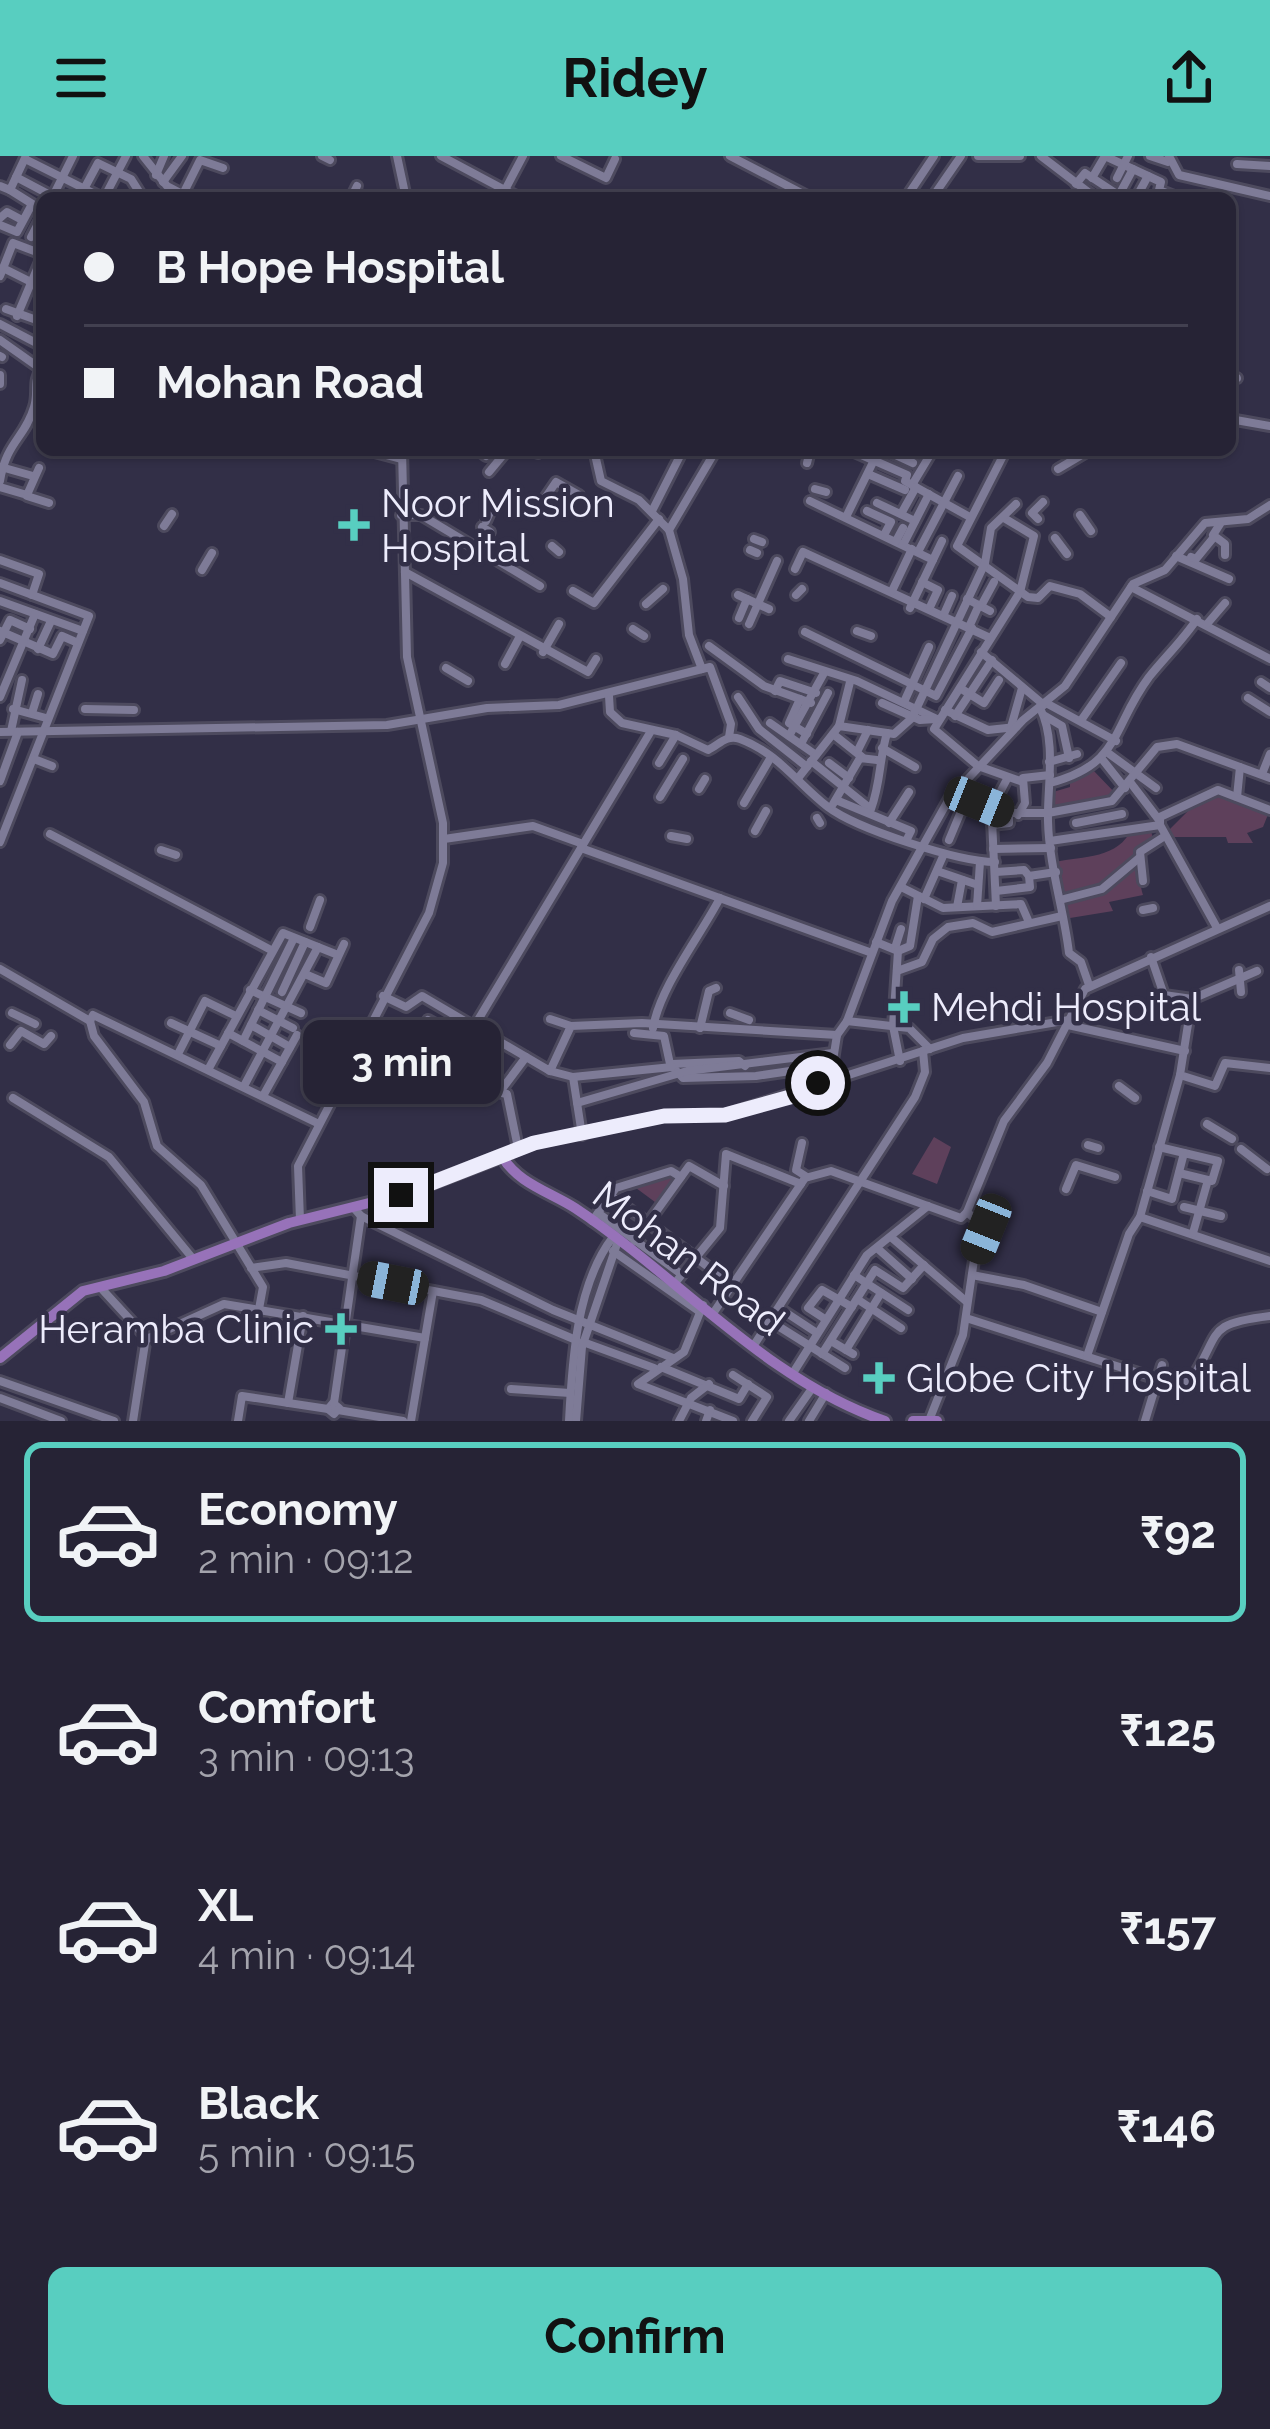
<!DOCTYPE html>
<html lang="en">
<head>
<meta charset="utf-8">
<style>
  :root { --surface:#262335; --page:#2e2b3d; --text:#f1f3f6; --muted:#a4a4ad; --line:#424050; --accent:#58cec0 }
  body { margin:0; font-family:Raleway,sans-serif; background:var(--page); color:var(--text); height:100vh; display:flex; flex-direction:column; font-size:45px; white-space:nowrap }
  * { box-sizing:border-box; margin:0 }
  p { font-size:39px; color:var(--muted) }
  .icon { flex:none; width:66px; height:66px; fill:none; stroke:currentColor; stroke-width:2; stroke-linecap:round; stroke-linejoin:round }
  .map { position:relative; height:1265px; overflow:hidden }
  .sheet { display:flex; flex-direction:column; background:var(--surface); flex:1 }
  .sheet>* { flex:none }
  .banner { position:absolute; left:36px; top:36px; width:1200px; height:264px; border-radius:18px; box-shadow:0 3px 9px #0004,0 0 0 3px var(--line); display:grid; align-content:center; height:264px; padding:0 48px; background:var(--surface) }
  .end { position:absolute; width:54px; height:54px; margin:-27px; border:15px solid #edecfc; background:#111; box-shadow:0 0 0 6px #111 }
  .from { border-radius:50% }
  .bubble { position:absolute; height:84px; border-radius:18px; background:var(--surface); box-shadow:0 3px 9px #0004,0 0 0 3px var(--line); font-size:39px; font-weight:700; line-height:84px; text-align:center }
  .car { position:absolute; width:36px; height:72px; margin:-36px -18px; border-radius:15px; box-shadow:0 0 9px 3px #0007; background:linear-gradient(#222 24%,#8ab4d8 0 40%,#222 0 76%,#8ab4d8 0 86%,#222 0) }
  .banner b { display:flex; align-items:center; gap:42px; height:114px; font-size:45px }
  .banner b+b { border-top:3px solid var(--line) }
  .banner i { width:30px; height:30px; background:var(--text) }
  ul { padding:21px 0 0; list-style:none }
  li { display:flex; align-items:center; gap:36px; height:180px; margin:0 24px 18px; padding:0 24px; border:6px solid transparent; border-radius:18px }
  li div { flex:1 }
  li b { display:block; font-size:45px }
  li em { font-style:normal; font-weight:700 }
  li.selected { border-color:var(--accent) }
  li>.icon { width:108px; height:108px; stroke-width:1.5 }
  .primary-button { display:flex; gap:24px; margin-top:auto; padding:24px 48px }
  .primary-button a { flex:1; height:138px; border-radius:18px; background:var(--accent); color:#111; font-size:48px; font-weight:700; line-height:138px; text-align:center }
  header { display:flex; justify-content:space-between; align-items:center; height:156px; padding:0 48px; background:var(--accent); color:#111; font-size:54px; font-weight:700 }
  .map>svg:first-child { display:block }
  .green { fill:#5e405b }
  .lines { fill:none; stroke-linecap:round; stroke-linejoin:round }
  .minor-casing { stroke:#4d4a5e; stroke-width:14 }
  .major-casing { stroke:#4d4a5e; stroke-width:16 }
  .minor { stroke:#7e7b97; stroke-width:8 }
  .major { stroke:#9772b9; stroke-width:10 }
  .route { stroke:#edecfc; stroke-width:15 }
  .poi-dot { fill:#58cec0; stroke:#322f47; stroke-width:4.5 }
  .labels { text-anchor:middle; stroke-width:9; stroke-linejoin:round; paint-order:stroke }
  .poi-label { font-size:39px; fill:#edecfc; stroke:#322f47; text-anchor:start }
  .street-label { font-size:39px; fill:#edecfc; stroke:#322f47 }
</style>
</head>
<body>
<header><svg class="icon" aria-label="menu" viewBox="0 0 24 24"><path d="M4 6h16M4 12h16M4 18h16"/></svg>Ridey<svg class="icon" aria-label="share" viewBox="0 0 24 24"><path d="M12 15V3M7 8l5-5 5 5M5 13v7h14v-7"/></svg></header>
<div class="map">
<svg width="1270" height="1265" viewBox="0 0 1270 1265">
  <rect width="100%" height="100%" fill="#322f47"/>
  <g class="green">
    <polygon points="1092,613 1117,639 1112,645 1051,656 1053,636 1070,631 1070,624"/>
    <polygon points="1218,637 1269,656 1263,671 1247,677 1253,687 1228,687 1226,681 1170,681 1170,673 1192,651"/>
    <path d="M1132,672L1151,673L1153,685C1138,697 1138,722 1143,739L1109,746L1113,755L1064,763L1055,706C1083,700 1119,703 1132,672Z"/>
    <polygon points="934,981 951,991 937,1028 912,1018"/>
    <polygon points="670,1017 678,1023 659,1049 632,1029"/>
  </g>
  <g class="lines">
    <defs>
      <g id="minor">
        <polyline points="143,0 167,30 190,42"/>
        <polyline points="322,0 330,4"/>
        <polyline points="397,0 406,42"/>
        <polyline points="441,0 520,42"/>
        <polyline points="561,0 606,22 615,3"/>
        <polyline points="730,0 811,42"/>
        <polyline points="978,0 1020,0"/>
        <polyline points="1041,0 1096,42"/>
        <polyline points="1105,0 1161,26 1159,34 1174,40"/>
        <polyline points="1150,0 1168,6"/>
        <polyline points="1169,0 1179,19 1270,40"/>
        <polyline points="25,3 103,42"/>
        <polyline points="1237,8 1270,10"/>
        <polyline points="156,19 164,0"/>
        <polyline points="16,21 52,40"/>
        <polyline points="1092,22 1105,0"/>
        <polyline points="1117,22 1128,0"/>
        <polyline points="163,26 182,0"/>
        <polyline points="1076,28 1085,17 1123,42"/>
        <polyline points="0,30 10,34 25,2"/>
        <polyline points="84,33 98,7 131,23 143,42"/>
        <polyline points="10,34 42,54"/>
        <polyline points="505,34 523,0"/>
        <polyline points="183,38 200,4 223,12"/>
        <polyline points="1119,39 1133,13"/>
        <polyline points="52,42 73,0"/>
        <polyline points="104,42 126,0"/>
        <polyline points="351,42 357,30"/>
        <polyline points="906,42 934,0"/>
        <polyline points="932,42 961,0"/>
        <polyline points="1136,42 1148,20"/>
        <polyline points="0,62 7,56 22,64"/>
        <polyline points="0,69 17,76 31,50"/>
        <polyline points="31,81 42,60"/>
        <polyline points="3,112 31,126"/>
        <polyline points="0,120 13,87 42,98"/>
        <polyline points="6,153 42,166"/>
        <polyline points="17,160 42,101"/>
        <polyline points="0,168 42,190"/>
        <polyline points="0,184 41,213"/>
        <polyline points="0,200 2,201"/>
        <polyline points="0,219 0,228"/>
        <polyline points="1230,224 1237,222"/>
        <polyline points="1230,263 1270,270"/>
        <polyline points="367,294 401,303"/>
        <polyline points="478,294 486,300"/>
        <polyline points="594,294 601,325 639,344 669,374"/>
        <polyline points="850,294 907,319 905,325 912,329"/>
        <polyline points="885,294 913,307"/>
        <polyline points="933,294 912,329 968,360"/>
        <polyline points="1006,294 957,390 1028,441 1038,442 1050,430 1080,438 1111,461"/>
        <polyline points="538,297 541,295"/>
        <polyline points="807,307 809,299"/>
        <polyline points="1,311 33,320"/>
        <polyline points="1058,313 1085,297"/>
        <polyline points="489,316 504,298"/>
        <polyline points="868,318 905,334"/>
        <path d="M0,325C6,286 25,282 34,251C39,236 32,226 42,212"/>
        <polyline points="0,331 27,339 39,312"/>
        <polyline points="815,333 826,336"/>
        <polyline points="27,340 49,347"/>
        <polyline points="810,345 933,404"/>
        <polyline points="877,347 915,365"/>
        <polyline points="541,348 556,326 579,339"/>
        <polyline points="652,355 683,294"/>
        <polyline points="867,355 891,366 884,379"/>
        <polyline points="901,358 916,331"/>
        <polyline points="401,359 421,359 540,430"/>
        <polyline points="1080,359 1091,375"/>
        <polyline points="846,361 879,294"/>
        <polyline points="1004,362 1034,380 1020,436 934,573 978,610 1023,626"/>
        <polyline points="1038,363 1032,357 1043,346"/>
        <polyline points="486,365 491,354"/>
        <polyline points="1220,368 1213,379 1225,388 1225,399"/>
        <polyline points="164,370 172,358"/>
        <polyline points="482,371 490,376"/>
        <polyline points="1055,382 1067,398"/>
        <polyline points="754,383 762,386"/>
        <polyline points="896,385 903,372"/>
        <polyline points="903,389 929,338"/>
        <polyline points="552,390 559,396"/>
        <polyline points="750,394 757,397"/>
        <polyline points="918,396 958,320"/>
        <polyline points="1176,400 1229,423"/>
        <polyline points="1191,401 1196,403 1214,381"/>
        <polyline points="0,404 39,418 32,439"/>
        <polyline points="795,413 803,396 988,481"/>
        <polyline points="202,414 212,397"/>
        <polyline points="405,416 588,516 596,503"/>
        <polyline points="922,426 938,434 930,451"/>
        <polyline points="0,427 89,460 0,686"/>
        <polyline points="1131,431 1270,503"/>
        <polyline points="573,435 594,447 659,363"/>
        <polyline points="892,435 912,393"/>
        <polyline points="738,439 769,453"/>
        <polyline points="796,439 802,433"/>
        <polyline points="967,443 990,455"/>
        <polyline points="0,445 83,475"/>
        <polyline points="646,448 663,433"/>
        <polyline points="981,450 994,426"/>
        <polyline points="910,452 942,385"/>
        <polyline points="944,458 952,440"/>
        <polyline points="739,462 747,443"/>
        <polyline points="749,468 777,405"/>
        <polyline points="1207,468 1225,447"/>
        <polyline points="969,471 979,449"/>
        <polyline points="633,473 644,480"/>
        <polyline points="0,475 53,498 62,480 78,487"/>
        <polyline points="857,475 871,480"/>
        <polyline points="805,476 936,540 972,472"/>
        <polyline points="0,484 10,464 30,473"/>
        <polyline points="709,490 764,530 811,547"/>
        <polyline points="38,493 51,465"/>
        <polyline points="543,496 559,468"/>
        <polyline points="981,496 1044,549"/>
        <polyline points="788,503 857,525 937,563"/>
        <polyline points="505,508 519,482"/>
        <polyline points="446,512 468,525"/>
        <polyline points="702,513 689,479 683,423 669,374 716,294"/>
        <polyline points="1261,526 1270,532"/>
        <polyline points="960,532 984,547 999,524"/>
        <polyline points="775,535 780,525 816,537"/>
        <path d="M609,540L610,556L622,567L676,579L708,594C719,589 726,578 740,583C778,597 798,628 828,651C857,673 959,706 995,706"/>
        <polyline points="0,541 35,458"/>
        <polyline points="738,541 759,573 807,611"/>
        <polyline points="1248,542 1270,556"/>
        <polyline points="800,543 789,567 807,578"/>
        <polyline points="904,546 929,491"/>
        <polyline points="882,547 920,564 936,563"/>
        <polyline points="1046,547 1116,585"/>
        <path d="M1040,552C1057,585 1047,631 1048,665C1049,710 1064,754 1069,797L1081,806L1089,829"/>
        <polyline points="13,553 46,562"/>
        <polyline points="85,553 134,554"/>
        <polyline points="945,554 988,574 1016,571"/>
        <polyline points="32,557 38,538"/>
        <polyline points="955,560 992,504"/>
        <polyline points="1045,560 1062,570 1069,602"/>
        <polyline points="1082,563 1121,507"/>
        <polyline points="770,567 816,599"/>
        <polyline points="839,570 850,526"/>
        <polyline points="1011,571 1022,532"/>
        <polyline points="11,575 22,524"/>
        <polyline points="0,576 387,569 487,552 559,549 710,511 731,568 729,581"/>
        <polyline points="833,578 862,601"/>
        <polyline points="789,580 824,517"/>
        <polyline points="801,588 828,537"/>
        <polyline points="882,592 915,611"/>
        <polyline points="857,596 868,574"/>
        <polyline points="1108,597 1156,632"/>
        <polyline points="34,603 52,610"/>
        <polyline points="1102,603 1125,632"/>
        <path d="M811,605L871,653C881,626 879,604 887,577"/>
        <polyline points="1049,606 1077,598"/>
        <polyline points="659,607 676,579"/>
        <polyline points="829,607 849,622"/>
        <polyline points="1240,611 1270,622"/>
        <polyline points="1262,618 1270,598"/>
        <polyline points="799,621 839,570 894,578 912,562 985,407 991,372 1016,348"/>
        <polyline points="0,625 18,576"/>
        <polyline points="1130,626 1159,664"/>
        <path d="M1050,627C1122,608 1111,572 1149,521C1165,501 1183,484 1197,463"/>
        <polyline points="699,633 705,623"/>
        <polyline points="956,635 1006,657 1048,657 1112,645 1157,591 1177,588 1240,611 1237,641"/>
        <polyline points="660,641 683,603"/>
        <polyline points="997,642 1007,623"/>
        <polyline points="836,644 911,675 907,683"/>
        <polyline points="744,647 771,601"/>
        <polyline points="833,648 860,602 877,604"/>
        <polyline points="1018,659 1025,647 1023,622 1050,619"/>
        <polyline points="817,662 820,667"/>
        <polyline points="992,664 996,750"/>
        <polyline points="889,667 909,636"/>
        <polyline points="1076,667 1122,658"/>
        <polyline points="992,669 1009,667 1009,658"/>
        <polyline points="1160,669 1160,661 1218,634 1270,654"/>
        <polyline points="1160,669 1216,770"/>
        <polyline points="755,675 766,655"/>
        <polyline points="50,678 271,794"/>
        <polyline points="671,680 687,683"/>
        <polyline points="444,683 533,670 583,688"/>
        <polyline points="949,684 967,641"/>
        <polyline points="1050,685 1160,669"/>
        <polyline points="581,692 872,797"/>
        <polyline points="993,693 1051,692"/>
        <polyline points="161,694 176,699"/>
        <polyline points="937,715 978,729"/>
        <polyline points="996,716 1024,714 1029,720 1056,716"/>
        <polyline points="1143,725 1140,696 1165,680"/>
        <polyline points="901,731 943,752 1021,748 1028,764"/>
        <polyline points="996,735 1030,731 1029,720"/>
        <polyline points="924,743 944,698"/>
        <polyline points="1060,744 1102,733 1139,702"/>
        <polyline points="977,750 980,706"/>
        <polyline points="957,751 962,724"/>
        <polyline points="1143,754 1153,752"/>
        <polyline points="310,771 320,744"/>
        <polyline points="876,786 898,795 893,870 900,905"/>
        <polyline points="895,792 901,773"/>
        <polyline points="898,795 910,790 918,740"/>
        <polyline points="1151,801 1164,839 1192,843 1180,919 1215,930 1225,907 1270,912"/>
        <polyline points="0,813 90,865 94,880 144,946 157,990 201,1029 263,1131 259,1153"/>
        <polyline points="1239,814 1241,836"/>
        <polyline points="897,815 922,806 933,783 948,771 973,767 992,776 1062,760"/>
        <polyline points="305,818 326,827 344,788"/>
        <polyline points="250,834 301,857"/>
        <polyline points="282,836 305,786"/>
        <polyline points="383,840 406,851 422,840 550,915 571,870 642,867 837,879"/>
        <polyline points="1192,843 1257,815"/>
        <polyline points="258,854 293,872"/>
        <polyline points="12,857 35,868"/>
        <polyline points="730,857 749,864"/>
        <polyline points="550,863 571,870"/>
        <polyline points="428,864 461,882"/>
        <polyline points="90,865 93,859 317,967"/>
        <polyline points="171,867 221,890"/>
        <polyline points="251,869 290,891"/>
        <polyline points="1068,869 1185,895"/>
        <path d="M653,872C660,831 699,782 720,742"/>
        <polyline points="700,872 709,835 716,832"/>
        <polyline points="228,877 282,906"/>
        <polyline points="634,877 664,880 670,908 683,922 756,920 831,909"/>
        <polyline points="243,885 294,782"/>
        <polyline points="10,889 21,875 44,888 51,880"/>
        <polyline points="930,893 909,872 847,865 892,745 949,643 1023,564 1065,530 1133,428 1165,414 1205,367 1248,363 1270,349"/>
        <polyline points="178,898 205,845 236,860"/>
        <polyline points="672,908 739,905 745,910"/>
        <polyline points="209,912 283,777 338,799"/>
        <polyline points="550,915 573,921 672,911"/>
        <polyline points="573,921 582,979"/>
        <polyline points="830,923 837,879 847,865"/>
        <polyline points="244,930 318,791"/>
        <polyline points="1119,930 1135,942"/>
        <polyline points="502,933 526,901"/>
        <polyline points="263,940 297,879"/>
        <polyline points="13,942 109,1001 194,1104"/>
        <polyline points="577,947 687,915 833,897"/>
        <polyline points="1207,968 1232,983"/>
        <polyline points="802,987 796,1014 807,1021"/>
        <polyline points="1088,989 1098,992"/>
        <polyline points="1159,991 1218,1005 1212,1025 1179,1017"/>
        <polyline points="518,992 507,938 482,933 470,918 473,905 467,894 472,874 651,575"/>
        <polyline points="1241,993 1267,1013"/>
        <polyline points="502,1000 534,987 664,960 725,959 963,882 1069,864"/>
        <polyline points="1066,1033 1076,1009 1115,1021"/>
        <polyline points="1147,1035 1172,1043 1184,997"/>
        <polyline points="611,1040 733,1129"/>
        <polyline points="353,1051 361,1060 553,1154 673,1202"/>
        <polyline points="1184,1051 1221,1060"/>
        <polyline points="598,1057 681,1118"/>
        <polyline points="1140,1061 1270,1105"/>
        <polyline points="300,1064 298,1010 429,757 443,707 443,667 407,501 402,294"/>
        <polyline points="592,1065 616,1032 671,1015 681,1021"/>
        <polyline points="1193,1077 1208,1024"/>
        <polyline points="892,1082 967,1146"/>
        <polyline points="635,1085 689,1010 724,1030"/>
        <polyline points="877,1092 912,1123"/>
        <polyline points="613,1095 700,1156"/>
        <polyline points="251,1112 286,1107 481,1144 576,1184"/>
        <polyline points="854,1119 908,1154"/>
        <polyline points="972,1119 1024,1129 1102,1156"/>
        <polyline points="675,1127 720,1072 726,998 801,1028"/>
        <polyline points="100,1131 146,1181 133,1265"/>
        <polyline points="857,1143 901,1172"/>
        <polyline points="703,1149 684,1196 638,1228 733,1265"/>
        <polyline points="779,1152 817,1177"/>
        <polyline points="714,1156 805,1022 831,1015 961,1062 967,1056"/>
        <path d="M966,1162L1176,1229L1192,1223C1222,1175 1205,1168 1270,1160"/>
        <polyline points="825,1163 808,1152 822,1134 852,1151"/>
        <polyline points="770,1165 845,1212"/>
        <polyline points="147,1183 224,1148 425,1182"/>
        <polyline points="831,1185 853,1198"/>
        <polyline points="583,1186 654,1212"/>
        <polyline points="754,1189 915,941 925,916 923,895"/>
        <polyline points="846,1194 881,1137"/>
        <polyline points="822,1198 875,1114 903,1132 924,1109"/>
        <polyline points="1087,1200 1129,1078 1140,1061 1180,919"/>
        <polyline points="661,1211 739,1243 748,1228"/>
        <polyline points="793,1217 867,1099 928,1050"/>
        <polyline points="733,1219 767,1241 752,1265"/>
        <polyline points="0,1225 114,1265"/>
        <polyline points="511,1233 570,1237"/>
        <polyline points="0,1242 61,1265"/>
        <polyline points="288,1247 303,1160"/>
        <polygon points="333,1247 339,1252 334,1258 328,1253"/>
        <polyline points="334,1247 361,1060"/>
        <polyline points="338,1254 403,1265"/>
        <polyline points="930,1262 963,1179 974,1104 986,1073 967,1056 1004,965 1047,907 1085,833 1270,750"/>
        <polyline points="238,1265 242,1240 328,1253"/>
        <polyline points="411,1265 433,1135"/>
        <path d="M569,1265C572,1207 576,1129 613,1081"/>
        <polyline points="576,1265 582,1191 618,1085"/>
        <polyline points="679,1265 691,1242 709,1228"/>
        <polyline points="706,1265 710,1254"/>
        <polyline points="789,1265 813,1231"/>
        <polyline points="809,1265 826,1237"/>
        <polyline points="1145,1265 1162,1209"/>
      </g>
      <g id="major">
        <path d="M0,1202L83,1135L164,1115L289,1067L401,1039L502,1000C517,1027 550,1036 575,1052C678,1120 767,1225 885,1265"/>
        <polyline points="913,1265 937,1265"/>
      </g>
    </defs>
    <use href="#minor" class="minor-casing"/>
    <use href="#major" class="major-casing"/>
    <use href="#minor" class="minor"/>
    <use href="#major" class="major"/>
  </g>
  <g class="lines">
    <polyline class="route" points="401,1039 534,987 664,960 725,959 801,938 818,927"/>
  </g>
  <g class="poi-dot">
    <path d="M348 351h12v12h12v12h-12v12h-12v-12h-12v-12h12z"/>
    <path d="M898 833h12v12h12v12h-12v12h-12v-12h-12v-12h12z"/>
    <path d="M335 1155h12v12h12v12h-12v12h-12v-12h-12v-12h12z"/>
    <path d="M873 1204h12v12h12v12h-12v12h-12v-12h-12v-12h12z"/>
  </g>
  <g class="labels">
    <g class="poi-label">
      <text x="381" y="361">Noor Mission<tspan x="381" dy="45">Hospital</tspan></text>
      <text x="931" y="865">Mehdi Hospital</text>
      <text x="314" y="1187" text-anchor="end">Heramba Clinic</text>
      <text x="906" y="1236">Globe City Hospital</text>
    </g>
    <g class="street-label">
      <text transform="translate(689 1102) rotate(37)" y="14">Mohan Road</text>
    </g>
  </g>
</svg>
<i class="end from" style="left:818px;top:927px"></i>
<i class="end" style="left:401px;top:1039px"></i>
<div class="bubble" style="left:303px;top:864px;width:198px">3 min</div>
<i class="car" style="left:979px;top:646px;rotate:112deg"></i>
<i class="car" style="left:986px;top:1073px;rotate:202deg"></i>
<i class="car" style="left:393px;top:1127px;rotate:281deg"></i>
<div class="banner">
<b><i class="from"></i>B Hope Hospital</b>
<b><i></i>Mohan Road</b>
</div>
</div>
<section class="sheet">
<ul>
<li class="selected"><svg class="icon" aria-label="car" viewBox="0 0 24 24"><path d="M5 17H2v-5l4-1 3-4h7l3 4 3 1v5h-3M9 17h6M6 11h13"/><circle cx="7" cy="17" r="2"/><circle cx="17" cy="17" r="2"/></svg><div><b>Economy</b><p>2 min · 09:12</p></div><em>₹92</em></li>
<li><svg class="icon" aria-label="car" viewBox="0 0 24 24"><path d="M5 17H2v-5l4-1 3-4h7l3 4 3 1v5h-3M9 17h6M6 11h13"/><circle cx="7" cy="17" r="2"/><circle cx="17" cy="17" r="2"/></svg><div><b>Comfort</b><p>3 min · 09:13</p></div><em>₹125</em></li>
<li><svg class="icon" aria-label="car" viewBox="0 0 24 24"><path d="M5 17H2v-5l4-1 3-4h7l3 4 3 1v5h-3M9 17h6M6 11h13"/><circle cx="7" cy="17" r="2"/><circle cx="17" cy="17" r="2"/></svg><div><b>XL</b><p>4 min · 09:14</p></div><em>₹157</em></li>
<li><svg class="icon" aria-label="car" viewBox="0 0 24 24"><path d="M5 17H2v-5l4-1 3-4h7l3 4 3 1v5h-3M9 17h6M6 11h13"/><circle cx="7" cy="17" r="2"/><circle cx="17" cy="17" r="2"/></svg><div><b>Black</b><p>5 min · 09:15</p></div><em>₹146</em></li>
</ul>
<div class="primary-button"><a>Confirm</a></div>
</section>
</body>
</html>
